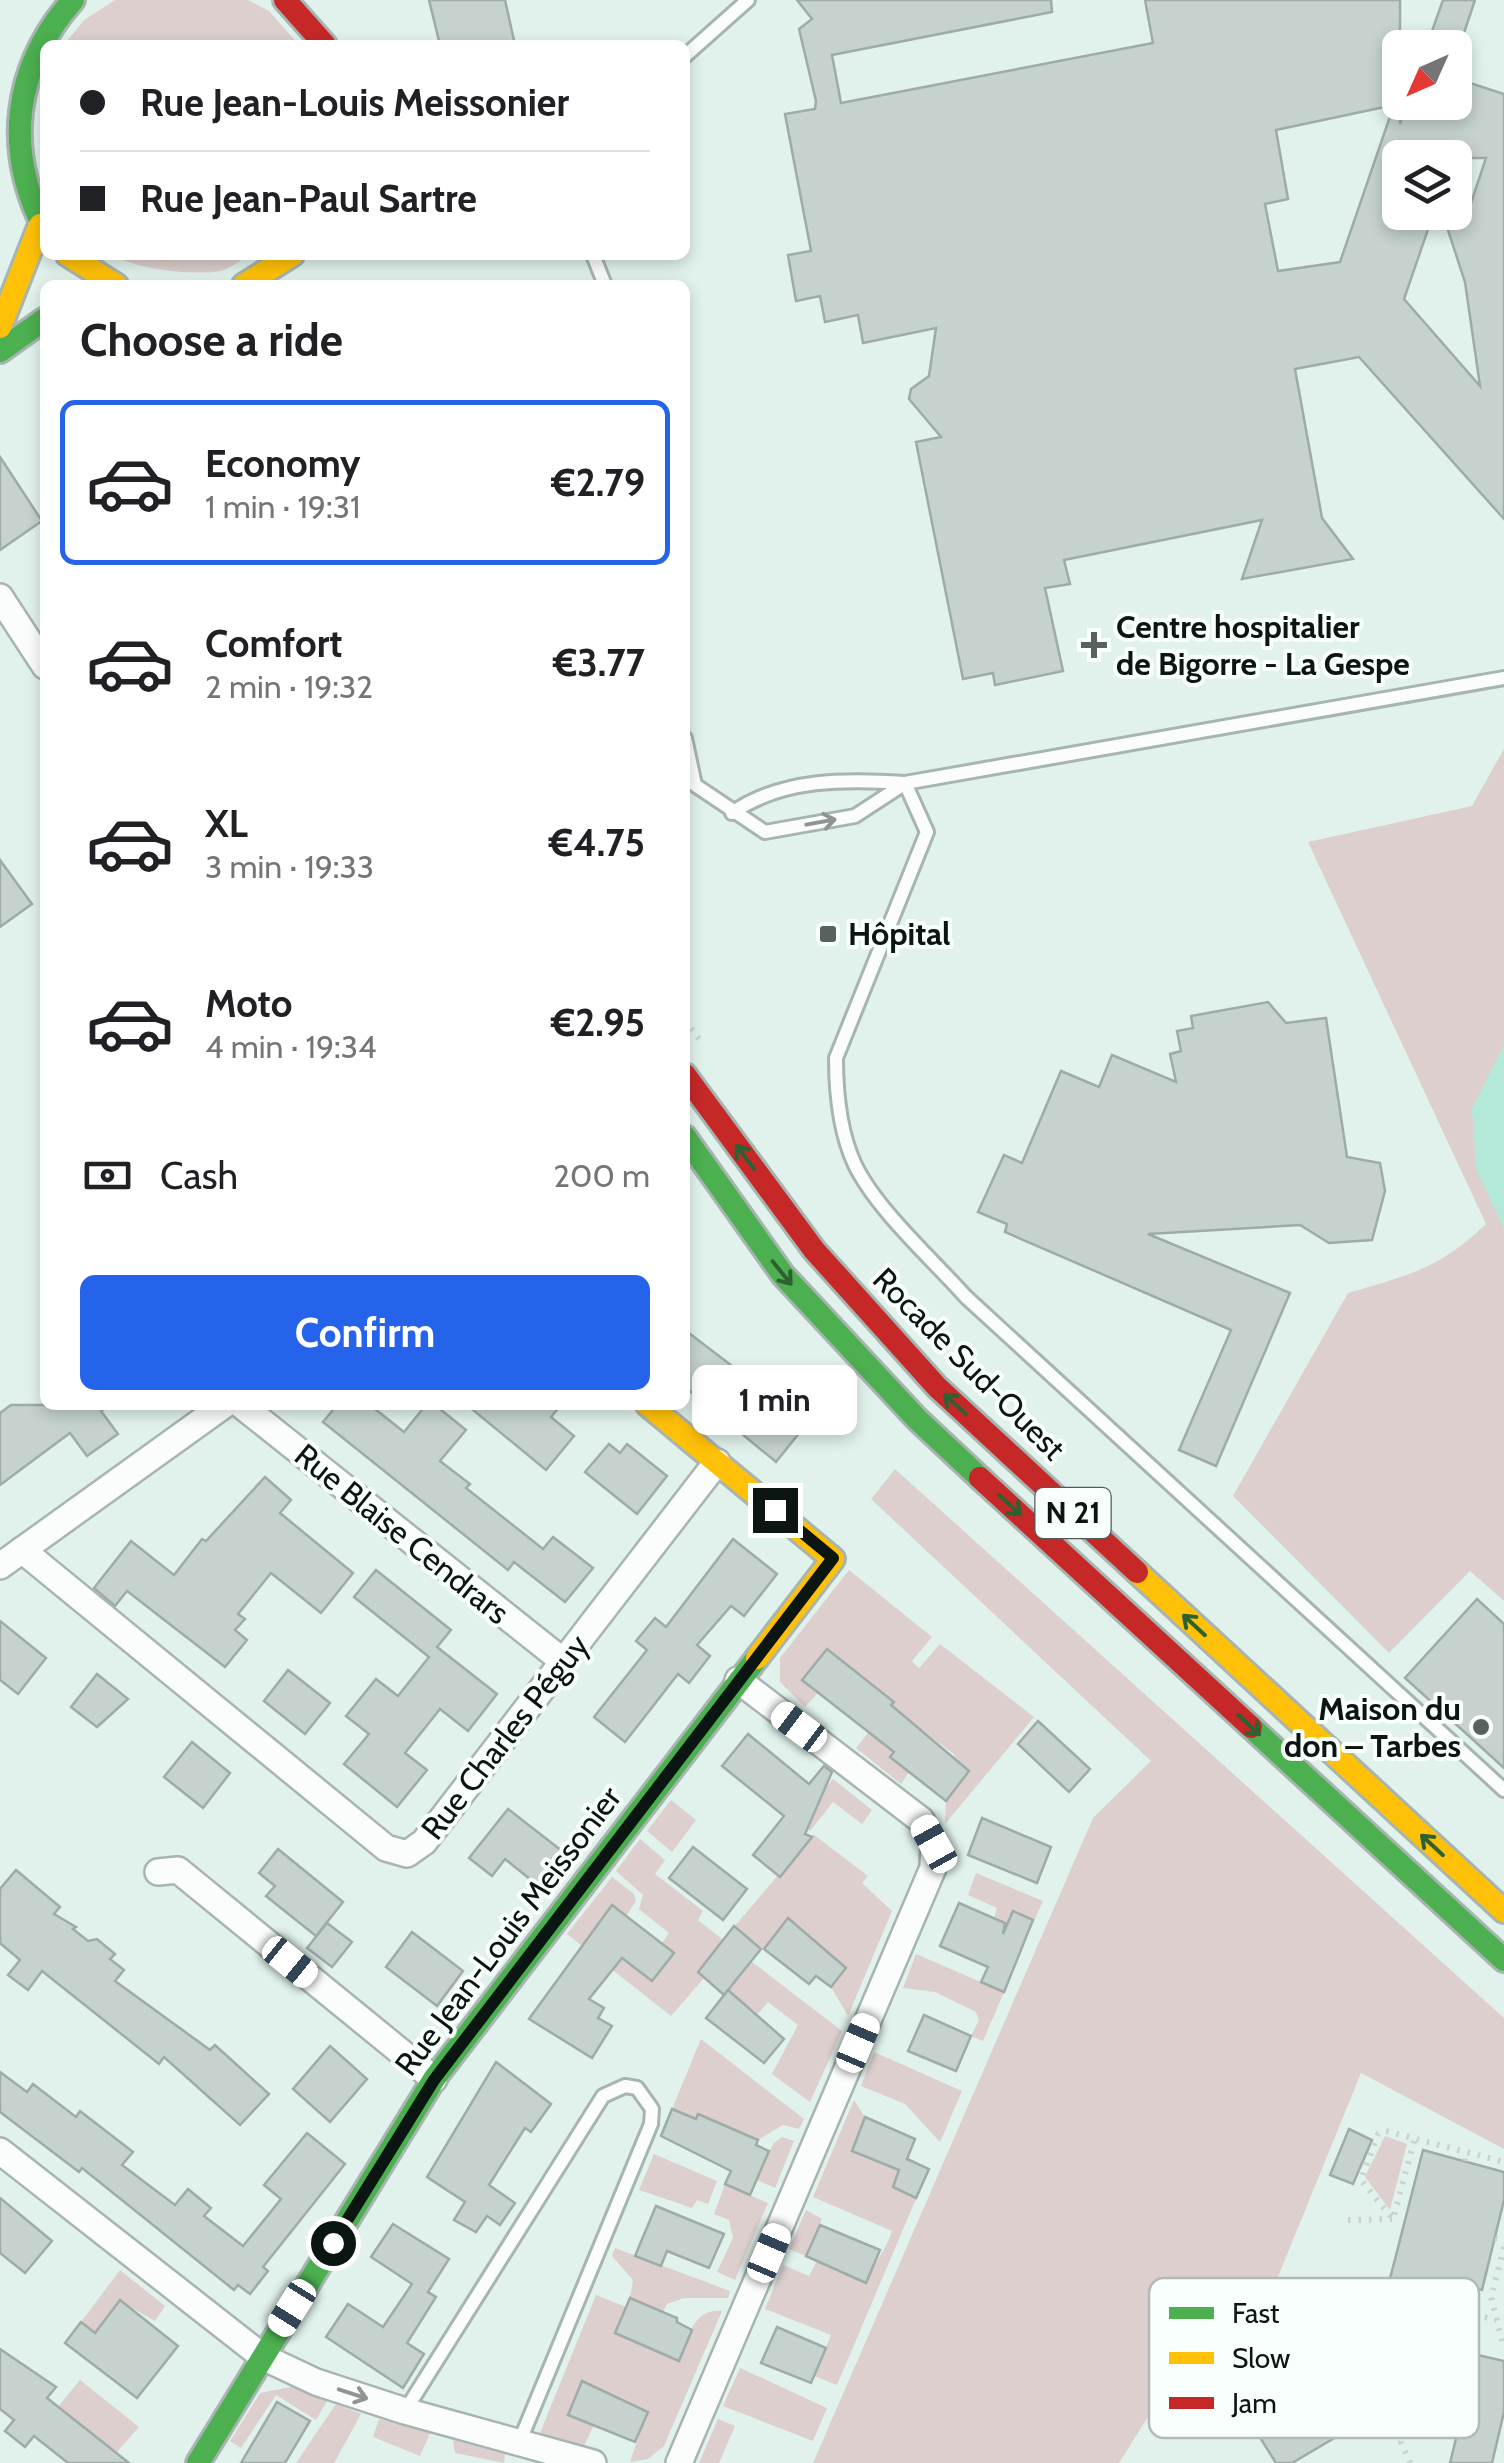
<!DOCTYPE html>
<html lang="en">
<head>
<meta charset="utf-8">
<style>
  :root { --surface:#fff; --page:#f2f2f2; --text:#202124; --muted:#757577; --line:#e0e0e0; --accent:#2563eb }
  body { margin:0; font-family:Cabin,sans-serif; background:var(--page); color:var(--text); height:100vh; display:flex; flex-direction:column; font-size:38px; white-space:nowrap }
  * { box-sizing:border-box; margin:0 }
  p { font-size:32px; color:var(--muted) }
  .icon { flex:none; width:55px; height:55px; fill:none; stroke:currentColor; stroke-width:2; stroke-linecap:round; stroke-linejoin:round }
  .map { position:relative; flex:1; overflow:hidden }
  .drawer { position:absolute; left:40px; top:280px; width:650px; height:1130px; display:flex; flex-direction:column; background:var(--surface); border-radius:15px; box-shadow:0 5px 15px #0003 }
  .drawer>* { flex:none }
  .hud { position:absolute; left:40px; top:40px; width:650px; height:220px; border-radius:15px; box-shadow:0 5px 15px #0003; display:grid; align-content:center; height:220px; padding:0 40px; background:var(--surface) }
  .needle { width:65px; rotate:225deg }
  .controls { position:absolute; left:1382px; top:30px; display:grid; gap:20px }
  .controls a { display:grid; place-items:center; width:90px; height:90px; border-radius:15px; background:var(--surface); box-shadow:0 5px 15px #0003; font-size:50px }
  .end { position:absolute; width:45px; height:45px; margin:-22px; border:12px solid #0b1512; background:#fff; box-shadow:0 0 0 5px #fff }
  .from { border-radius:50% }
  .bubble { position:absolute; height:70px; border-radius:15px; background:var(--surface); box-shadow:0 5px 15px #0003; font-size:32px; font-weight:700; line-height:70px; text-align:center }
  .car { position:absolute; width:30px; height:60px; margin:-30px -15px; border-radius:12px; box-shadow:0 0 8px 2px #0007; background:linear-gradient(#fff 24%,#345 0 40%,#fff 0 76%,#345 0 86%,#fff 0) }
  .hud b { display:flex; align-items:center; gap:35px; height:95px; font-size:38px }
  .hud b+b { border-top:2px solid var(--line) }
  .hud i { width:25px; height:25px; background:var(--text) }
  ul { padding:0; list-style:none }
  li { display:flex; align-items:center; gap:30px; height:165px; margin:0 20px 15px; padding:0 20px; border:5px solid transparent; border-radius:15px }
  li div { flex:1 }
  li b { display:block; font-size:38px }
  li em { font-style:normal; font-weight:700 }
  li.on { border-color:var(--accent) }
  li>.icon { width:90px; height:90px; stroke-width:1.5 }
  h2 { padding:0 40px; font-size:45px; line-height:120px }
  .pay { display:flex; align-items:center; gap:25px; height:110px; padding:0 40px; font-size:38px }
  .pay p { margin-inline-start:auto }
  .action { display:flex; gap:20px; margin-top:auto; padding:20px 40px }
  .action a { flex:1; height:115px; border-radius:15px; background:var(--accent); color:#fff; font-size:40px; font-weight:700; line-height:115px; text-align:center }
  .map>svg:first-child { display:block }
  .green { fill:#dccfcd }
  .water { fill:#b4e9d9 }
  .building { fill:#c5d2cd; stroke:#9eaba7; stroke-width:2.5; fill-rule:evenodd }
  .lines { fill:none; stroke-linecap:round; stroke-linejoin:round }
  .lane-casing { stroke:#a7b4b0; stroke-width:18 }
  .street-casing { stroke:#a7b4b0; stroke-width:30 }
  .fast-casing { stroke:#a7b4b0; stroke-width:28 }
  .slow-casing { stroke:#a7b4b0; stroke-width:28 }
  .jam-casing { stroke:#a7b4b0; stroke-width:28 }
  .path { stroke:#cbd1ce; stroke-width:6; stroke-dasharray:2.5 8; stroke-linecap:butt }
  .lane { stroke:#fafdfc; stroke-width:12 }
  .street { stroke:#fafdfc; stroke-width:25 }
  .fast { stroke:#4caf50; stroke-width:22 }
  .slow { stroke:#ffc107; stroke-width:22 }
  .jam { stroke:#c62828; stroke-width:22 }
  .oneway { stroke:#8e9593 }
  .oneway2 { stroke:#2c6231 }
  .route { stroke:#0b1512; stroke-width:12 }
  .poi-dot { fill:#56625e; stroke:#f9fffd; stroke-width:4 }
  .labels { text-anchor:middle; stroke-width:8; stroke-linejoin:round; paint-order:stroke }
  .shield { fill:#f9fffd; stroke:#525b58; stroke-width:2.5 }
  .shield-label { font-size:30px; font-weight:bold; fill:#0b1512 }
  .poi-label { font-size:32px; font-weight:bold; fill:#0b1512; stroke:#f9fffd; text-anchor:start }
  .street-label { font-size:32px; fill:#0b1512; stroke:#f9fffd }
  .key { fill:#f9fffd; stroke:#b2b9b6; stroke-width:2.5 }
  .key-label { font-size:28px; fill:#0b1512 }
</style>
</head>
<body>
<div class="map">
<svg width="1504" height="2463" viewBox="0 0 1504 2463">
  <rect width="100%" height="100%" fill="#e1f2ec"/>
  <g class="green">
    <polygon points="115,0 248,0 269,11 299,45 64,45 84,20"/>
    <path d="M115,255H249C241,260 230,269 220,271C198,276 132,269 115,255Z"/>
    <path d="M1504,749V1601L1470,1571L1389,1653L1233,1496L1348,1293C1409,1275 1439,1269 1486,1224L1308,842L1472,806Z"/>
    <polygon points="895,1469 1504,2018 1504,2149 1361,2073 1222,2414 1188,2406 1151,2412 1119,2463 813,2463 1093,1818 1151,1761 871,1499"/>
    <polygon points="849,1570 932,1637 912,1661 919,1668 940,1644 1034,1717 945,1824 946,1801 969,1772 953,1759 955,1755 915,1725 890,1757 909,1772 901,1784 856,1748 890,1706 873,1685 827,1649 803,1680 818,1693 805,1707 780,1682 780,1658"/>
    <polygon points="833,1779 872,1810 862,1824 833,1802 810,1831 799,1822"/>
    <polygon points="671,1800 696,1820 672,1852 647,1831"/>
    <polygon points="813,1834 868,1876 862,1883 892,1911 848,2016 831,1987 846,1968 788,1918 764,1949 734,1927"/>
    <polygon points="640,1839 665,1860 655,1874 703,1911 698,1920 723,1940 698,1973 704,1978 671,2016 567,1934 612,1877 634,1894 636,1901 626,1916 612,1905 591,1934 651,1981 670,1957 659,1947 669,1933 639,1909 643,1895 616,1871"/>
    <polygon points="976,1873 1043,1901 1028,1934 994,1919 997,1908 968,1895"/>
    <polygon points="916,1954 1004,1992 983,2041 971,2036 979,2020 976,2012 935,1992 903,1988"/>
    <polygon points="751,1961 842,2031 810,2102 772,2074 798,2025 768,2002 758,2014 728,1990"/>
    <polygon points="701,2039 804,2119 799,2129 783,2125 758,2140 672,2109"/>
    <polygon points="874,2052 962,2091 940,2142 905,2104 861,2086"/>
    <path d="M854,2100L865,2117L852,2151L899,2170L893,2187L916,2199L837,2385L814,2376L831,2335L765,2309L783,2265L809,2276L817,2261L866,2282C873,2265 887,2248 892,2231L813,2197Z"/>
    <polygon points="1385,2136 1407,2144 1390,2210 1365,2177"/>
    <polygon points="782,2137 794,2141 775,2188 757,2180 773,2144"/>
    <polygon points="654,2154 717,2181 708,2204 697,2200 692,2208 639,2190"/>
    <polygon points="725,2184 768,2203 735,2280 717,2272 733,2238 729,2220 714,2214"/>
    <polygon points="806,2210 822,2219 806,2256 789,2249"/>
    <polygon points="615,2248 730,2291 728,2298 684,2298 667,2304 663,2312 630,2298 633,2280 612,2256"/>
    <polygon points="120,2270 165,2306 155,2321 120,2301 95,2333 81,2322"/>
    <path d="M596,2295L626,2307L615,2333L679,2360C689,2337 693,2308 722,2311L664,2446L648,2459L630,2462L647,2412L583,2381L568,2414L594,2425L582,2450L538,2438Z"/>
    <polygon points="740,2368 827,2408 813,2441 723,2406"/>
    <polygon points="80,2380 139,2427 116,2453 72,2418 52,2441 38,2431"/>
    <polygon points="296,2386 327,2401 316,2420 276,2395 241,2448 230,2441 260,2393"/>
    <polygon points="336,2404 361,2414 334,2463 296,2463"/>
    <polygon points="379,2419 430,2433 420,2456 373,2437"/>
    <polygon points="718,2419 735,2426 719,2463 699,2463"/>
    <polygon points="453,2440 505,2454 504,2463 455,2453"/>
  </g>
  <polygon class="water" points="1504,1045 1504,1229 1476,1169 1472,1109"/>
  <g class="building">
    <polygon points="429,0 505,0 515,45 440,45"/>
    <path d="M797,0H1051L1052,12L832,55L841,103L1153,43L1145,0H1400V124L1407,102H1455V78L1504,94V519L1359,357L1295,369L1322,518L1353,559L1242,579L1262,520L1064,560L1070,584L1045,588L1063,671L995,685L993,673L963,679L916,442L941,437L909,399L911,389L929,376L936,328L863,343L858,315L825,322L820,296L796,301L788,255L811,251L785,114L815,109L816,101L799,29L812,19ZM1394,105L1340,262L1278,271L1265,204L1288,199L1276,130ZM1400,158H1486L1468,212H1442L1465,282L1480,386L1404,299L1434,212H1400Z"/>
    <polygon points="1443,0 1475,0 1459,48 1426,48"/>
    <polygon points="0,457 42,521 0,550"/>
    <polygon points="0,860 32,904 0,927"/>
    <polygon points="1268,1002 1286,1023 1326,1018 1347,1157 1380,1163 1385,1191 1372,1240 1329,1243 1300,1225 1148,1234 1290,1293 1216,1466 1179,1450 1231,1330 1005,1232 1007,1224 978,1212 1004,1155 1022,1163 1061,1071 1099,1087 1112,1055 1176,1082 1170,1054 1181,1051 1177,1031 1193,1028 1191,1016"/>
    <polygon points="685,1330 736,1369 731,1376 800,1432 776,1462 685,1387"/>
    <polygon points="11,1405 109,1405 101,1411 118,1434 87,1456 70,1433 0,1485 0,1413"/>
    <polygon points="337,1405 370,1405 404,1432 426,1405 435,1405 466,1430 440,1461 470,1484 466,1488 543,1549 553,1537 593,1568 565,1602 514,1562 508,1570 323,1422"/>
    <polygon points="467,1405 561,1405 551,1417 574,1436 546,1470"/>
    <polygon points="609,1444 620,1453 627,1444 667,1476 637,1514 585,1472"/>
    <polygon points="265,1477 291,1500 280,1513 353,1573 321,1613 271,1573 238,1614 245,1619 235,1630 247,1640 225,1667 127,1591 115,1606 94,1588 131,1541 174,1575 202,1539 206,1541"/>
    <polygon points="733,1539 777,1574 744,1616 731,1606 697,1645 710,1656 689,1683 678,1674 625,1742 594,1717 647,1650 636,1641 655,1618 666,1627"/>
    <polygon points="376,1570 451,1630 437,1647 497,1694 468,1731 440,1709 405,1753 427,1770 397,1807 344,1764 369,1734 346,1716 376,1679 398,1696 429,1657 354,1597"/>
    <polygon points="1477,1599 1504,1624 1504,1768 1405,1678"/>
    <polygon points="0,1621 46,1658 18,1694 0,1680"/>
    <polygon points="827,1649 894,1702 891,1705 969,1771 946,1801 890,1757 894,1752 802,1680"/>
    <polygon points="288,1670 330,1703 305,1734 264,1701"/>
    <polygon points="97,1674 128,1699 97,1727 71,1707"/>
    <polygon points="1038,1721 1090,1769 1069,1792 1018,1744"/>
    <polygon points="748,1734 809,1784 824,1766 832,1772 805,1834 812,1837 780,1877 753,1855 784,1816 722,1766"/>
    <polygon points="192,1742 230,1773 203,1808 164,1777"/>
    <polygon points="508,1809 562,1851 536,1884 505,1859 492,1876 469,1858"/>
    <polygon points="982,1818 1051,1847 1037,1883 968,1855"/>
    <polygon points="693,1847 747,1889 723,1920 669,1878"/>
    <polygon points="278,1849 343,1902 316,1936 266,1896 275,1886 259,1873"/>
    <polygon points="16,1870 60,1907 54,1914 76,1927 73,1929 88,1941 97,1939 115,1954 110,1959 124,1970 115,1981 210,2050 215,2045 269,2094 240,2125 164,2057 159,2064 42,1971 28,1990 8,1975 20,1960 0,1943 0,1889"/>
    <polygon points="959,1903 1005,1923 1003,1934 1013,1911 1033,1920 1004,1992 981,1982 988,1967 940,1946"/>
    <polygon points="612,1905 674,1953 652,1981 622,1958 589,1999 604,2008 598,2018 612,2026 592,2058 529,2019"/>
    <polygon points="788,1918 846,1968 831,1987 816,1976 809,1984 764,1949"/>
    <polygon points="327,1923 352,1942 332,1967 307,1948"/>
    <polygon points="734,1926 761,1949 724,1995 698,1972"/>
    <polygon points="412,1932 463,1971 437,2006 386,1967"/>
    <polygon points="728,1990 784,2039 764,2063 706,2018"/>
    <polygon points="924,2015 971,2036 956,2071 908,2051"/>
    <polygon points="330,2046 367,2079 330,2122 293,2089"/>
    <polygon points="496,2062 551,2104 531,2132 525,2128 489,2185 515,2203 500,2225 487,2216 476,2232 454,2220 465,2202 427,2177"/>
    <polygon points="0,2072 27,2092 33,2084 76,2117 80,2111 133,2152 122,2165 175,2205 188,2189 211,2208 204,2216 243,2246 281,2199 264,2185 307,2133 345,2164 263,2267 268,2271 250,2294 238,2285 234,2290 82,2168 79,2172 0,2112"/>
    <polygon points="672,2109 696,2119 698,2114 758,2140 756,2145 769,2151 750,2195 725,2184 731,2171 661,2136"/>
    <polygon points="865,2117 915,2139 907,2159 929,2169 916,2198 893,2187 899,2170 852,2151"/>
    <polygon points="1349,2129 1372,2140 1353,2184 1330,2175"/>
    <polygon points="1423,2150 1504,2172 1504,2200 1482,2290 1450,2282 1434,2345 1504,2361 1504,2412 1492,2463 1450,2463 1462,2414 1404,2397 1292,2463 1276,2463 1254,2428 1335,2380 1331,2374 1372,2349"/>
    <polygon points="0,2198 52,2241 25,2273 0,2253"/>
    <polygon points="656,2206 724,2234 709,2268 667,2251 661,2266 635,2256"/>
    <polygon points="393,2224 449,2259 428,2292 436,2297 407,2343 424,2354 403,2388 326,2337 348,2304 383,2327 412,2284 371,2257"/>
    <polygon points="820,2225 880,2250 866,2283 806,2256"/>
    <polygon points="630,2298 677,2318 677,2322 692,2330 679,2361 615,2333"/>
    <polygon points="120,2300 178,2346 137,2398 65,2343 81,2322 95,2333"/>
    <polygon points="777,2327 826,2348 811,2383 761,2363"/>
    <polygon points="0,2349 56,2387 47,2398 129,2463 68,2463 34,2436 25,2447 5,2431 14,2420 0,2409"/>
    <polygon points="582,2381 648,2412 635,2442 568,2415"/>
    <polygon points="277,2402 310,2421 285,2463 241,2463"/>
  </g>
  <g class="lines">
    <defs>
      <g id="lane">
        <polyline points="685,56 748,0"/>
        <polyline points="593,255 605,285"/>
        <polyline points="685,738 695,785 765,832 855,816 904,784"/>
        <path d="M905,783L927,832L836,1058C836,1092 840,1133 855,1165C877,1210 932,1259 966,1297L1504,1790"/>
        <path d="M732,813C782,778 847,779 905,783L1504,678"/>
        <polyline points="405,2411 603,2096 625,2086 637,2088 652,2109 651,2124 519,2443"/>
      </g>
      <g id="street">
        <polyline points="0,597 45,666"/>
        <polyline points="241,1405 564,1662"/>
        <polyline points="22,1550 386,1848 407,1854 424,1842 717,1462"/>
        <polyline points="0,1566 224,1405"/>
        <polyline points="158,1872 178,1870 434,2079"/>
        <polyline points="0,2151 263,2357 316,2382 405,2411 593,2463"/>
        <polyline points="679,2463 933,1868 934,1844 921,1820 738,1680"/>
      </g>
      <g id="fast">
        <path d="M45,230C4,150 13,68 73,0"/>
        <polyline points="0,351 45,319"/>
        <polyline points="685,1137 783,1275 917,1419 980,1478"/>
        <polyline points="1251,1727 1504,1960"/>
        <polyline points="198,2463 434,2079 757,1658"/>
      </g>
      <g id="slow">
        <polyline points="68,255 116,285"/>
        <polyline points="244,285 292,255"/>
        <polyline points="0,327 40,225"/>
        <polyline points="648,1405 833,1559 757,1658"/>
        <polyline points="1137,1572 1504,1911"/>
      </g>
      <g id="jam">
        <polyline points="285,0 325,45"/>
        <polyline points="685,1075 814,1250 937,1387 1137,1572"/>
        <polyline points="980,1478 1251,1727"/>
      </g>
    </defs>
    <use href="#lane" class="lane-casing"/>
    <use href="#street" class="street-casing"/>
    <use href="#fast" class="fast-casing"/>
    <use href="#slow" class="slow-casing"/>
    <use href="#jam" class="jam-casing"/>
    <g class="path">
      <polyline points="685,1020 702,1043"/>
      <polyline points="1414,2141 1393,2219 1361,2180 1378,2134 1386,2131 1504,2162"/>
      <polyline points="1465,2161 1467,2151"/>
      <polyline points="1348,2220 1392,2219"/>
      <polyline points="1495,2238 1504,2241"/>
      <polyline points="1504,2247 1491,2297 1504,2349"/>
      <polyline points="1444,2307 1496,2320"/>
      <polyline points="1410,2463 1401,2442 1412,2400"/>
    </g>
    <use href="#lane" class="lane"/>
    <use href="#street" class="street"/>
    <use href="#fast" class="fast"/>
    <use href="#slow" class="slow"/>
    <use href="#jam" class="jam"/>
  </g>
  <defs><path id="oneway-shaft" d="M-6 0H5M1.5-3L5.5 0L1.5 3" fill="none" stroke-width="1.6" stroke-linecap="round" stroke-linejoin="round" transform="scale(2.5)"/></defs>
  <g class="oneway">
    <use href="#oneway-shaft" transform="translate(821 822) rotate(-10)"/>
    <use href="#oneway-shaft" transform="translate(353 2394) rotate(18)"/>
  </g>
  <g class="oneway2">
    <use href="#oneway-shaft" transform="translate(745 1157) rotate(-127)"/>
    <use href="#oneway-shaft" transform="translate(782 1273) rotate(51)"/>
    <use href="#oneway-shaft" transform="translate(955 1404) rotate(-137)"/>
    <use href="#oneway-shaft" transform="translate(1010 1505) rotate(43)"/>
    <use href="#oneway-shaft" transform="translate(1194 1625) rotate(-137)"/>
    <use href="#oneway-shaft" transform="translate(1249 1725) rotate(43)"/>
    <use href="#oneway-shaft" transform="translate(1432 1845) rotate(-137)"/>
  </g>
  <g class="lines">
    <polyline class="route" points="333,2243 434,2080 833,1558 775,1510"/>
  </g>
  <g class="poi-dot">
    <path d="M1089 630h10v10h10v10h-10v10h-10v-10h-10v-10h10z"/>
    <rect x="818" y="924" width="20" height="20" rx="5"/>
    <circle cx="1481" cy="1727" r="10"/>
  </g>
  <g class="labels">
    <rect class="shield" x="1035.5" y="1488" width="75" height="50" rx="8"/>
    <g class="shield-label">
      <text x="1073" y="1523">N 21</text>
    </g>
    <g class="poi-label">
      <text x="1116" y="638">Centre hospitalier<tspan x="1116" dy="37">de Bigorre - La Gespe</tspan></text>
      <text x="848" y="945">Hôpital</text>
      <text x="1461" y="1720" text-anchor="end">Maison du<tspan x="1461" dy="37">don – Tarbes</tspan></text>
    </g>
    <g class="street-label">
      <text transform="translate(969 1364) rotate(45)" y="11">Rocade Sud-Ouest</text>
      <text transform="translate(402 1534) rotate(39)" y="11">Rue Blaise Cendrars</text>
      <text transform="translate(505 1737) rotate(-52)" y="11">Rue Charles Péguy</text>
      <text transform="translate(508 1931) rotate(-53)" y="11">Rue Jean-Louis Meissonier</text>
    </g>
  </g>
  <rect x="1149" y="2278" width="330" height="160" rx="15" class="key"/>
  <rect x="1169" y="2307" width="45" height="12" fill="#4caf50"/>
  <rect x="1169" y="2352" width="45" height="12" fill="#ffc107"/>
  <rect x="1169" y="2397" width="45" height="12" fill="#c62828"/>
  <g class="key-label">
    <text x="1232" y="2323">Fast</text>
    <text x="1232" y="2368">Slow</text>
    <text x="1232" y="2413">Jam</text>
  </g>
</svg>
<div class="controls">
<a><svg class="needle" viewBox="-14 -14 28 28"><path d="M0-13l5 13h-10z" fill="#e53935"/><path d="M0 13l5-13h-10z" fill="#757577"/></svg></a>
<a><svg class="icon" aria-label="layers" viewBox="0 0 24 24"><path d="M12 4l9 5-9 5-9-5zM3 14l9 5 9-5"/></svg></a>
</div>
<i class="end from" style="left:333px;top:2243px"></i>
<i class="end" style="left:775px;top:1510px"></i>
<div class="bubble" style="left:692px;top:1365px;width:165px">1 min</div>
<i class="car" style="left:799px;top:1727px;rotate:307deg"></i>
<i class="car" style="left:934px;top:1844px;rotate:331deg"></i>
<i class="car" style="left:290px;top:1962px;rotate:129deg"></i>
<i class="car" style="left:858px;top:2043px;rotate:23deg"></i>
<i class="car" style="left:769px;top:2253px;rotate:23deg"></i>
<i class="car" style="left:292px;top:2308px;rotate:212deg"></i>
<div class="hud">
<b><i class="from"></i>Rue Jean-Louis Meissonier</b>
<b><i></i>Rue Jean-Paul Sartre</b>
</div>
<section class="drawer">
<h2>Choose a ride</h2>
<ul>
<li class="on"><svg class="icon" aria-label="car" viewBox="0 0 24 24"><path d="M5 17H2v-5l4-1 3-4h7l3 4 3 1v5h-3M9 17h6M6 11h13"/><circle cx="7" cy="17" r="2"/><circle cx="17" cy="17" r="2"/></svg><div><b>Economy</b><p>1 min · 19:31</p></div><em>€2.79</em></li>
<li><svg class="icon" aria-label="car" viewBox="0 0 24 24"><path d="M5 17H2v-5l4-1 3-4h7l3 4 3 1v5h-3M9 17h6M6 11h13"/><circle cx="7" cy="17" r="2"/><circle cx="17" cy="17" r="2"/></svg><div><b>Comfort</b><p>2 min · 19:32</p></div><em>€3.77</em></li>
<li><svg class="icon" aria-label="car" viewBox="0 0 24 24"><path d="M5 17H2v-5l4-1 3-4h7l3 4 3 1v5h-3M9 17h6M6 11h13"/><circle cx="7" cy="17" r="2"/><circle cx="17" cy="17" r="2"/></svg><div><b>XL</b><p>3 min · 19:33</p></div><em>€4.75</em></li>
<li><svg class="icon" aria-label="car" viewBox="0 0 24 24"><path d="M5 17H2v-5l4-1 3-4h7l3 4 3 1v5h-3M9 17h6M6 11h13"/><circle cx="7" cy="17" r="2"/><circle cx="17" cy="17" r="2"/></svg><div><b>Moto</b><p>4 min · 19:34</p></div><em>€2.95</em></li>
</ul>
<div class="pay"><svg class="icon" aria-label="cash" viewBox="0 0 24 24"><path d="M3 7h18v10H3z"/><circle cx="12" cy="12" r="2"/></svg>Cash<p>200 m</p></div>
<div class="action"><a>Confirm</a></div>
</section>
</div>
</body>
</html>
